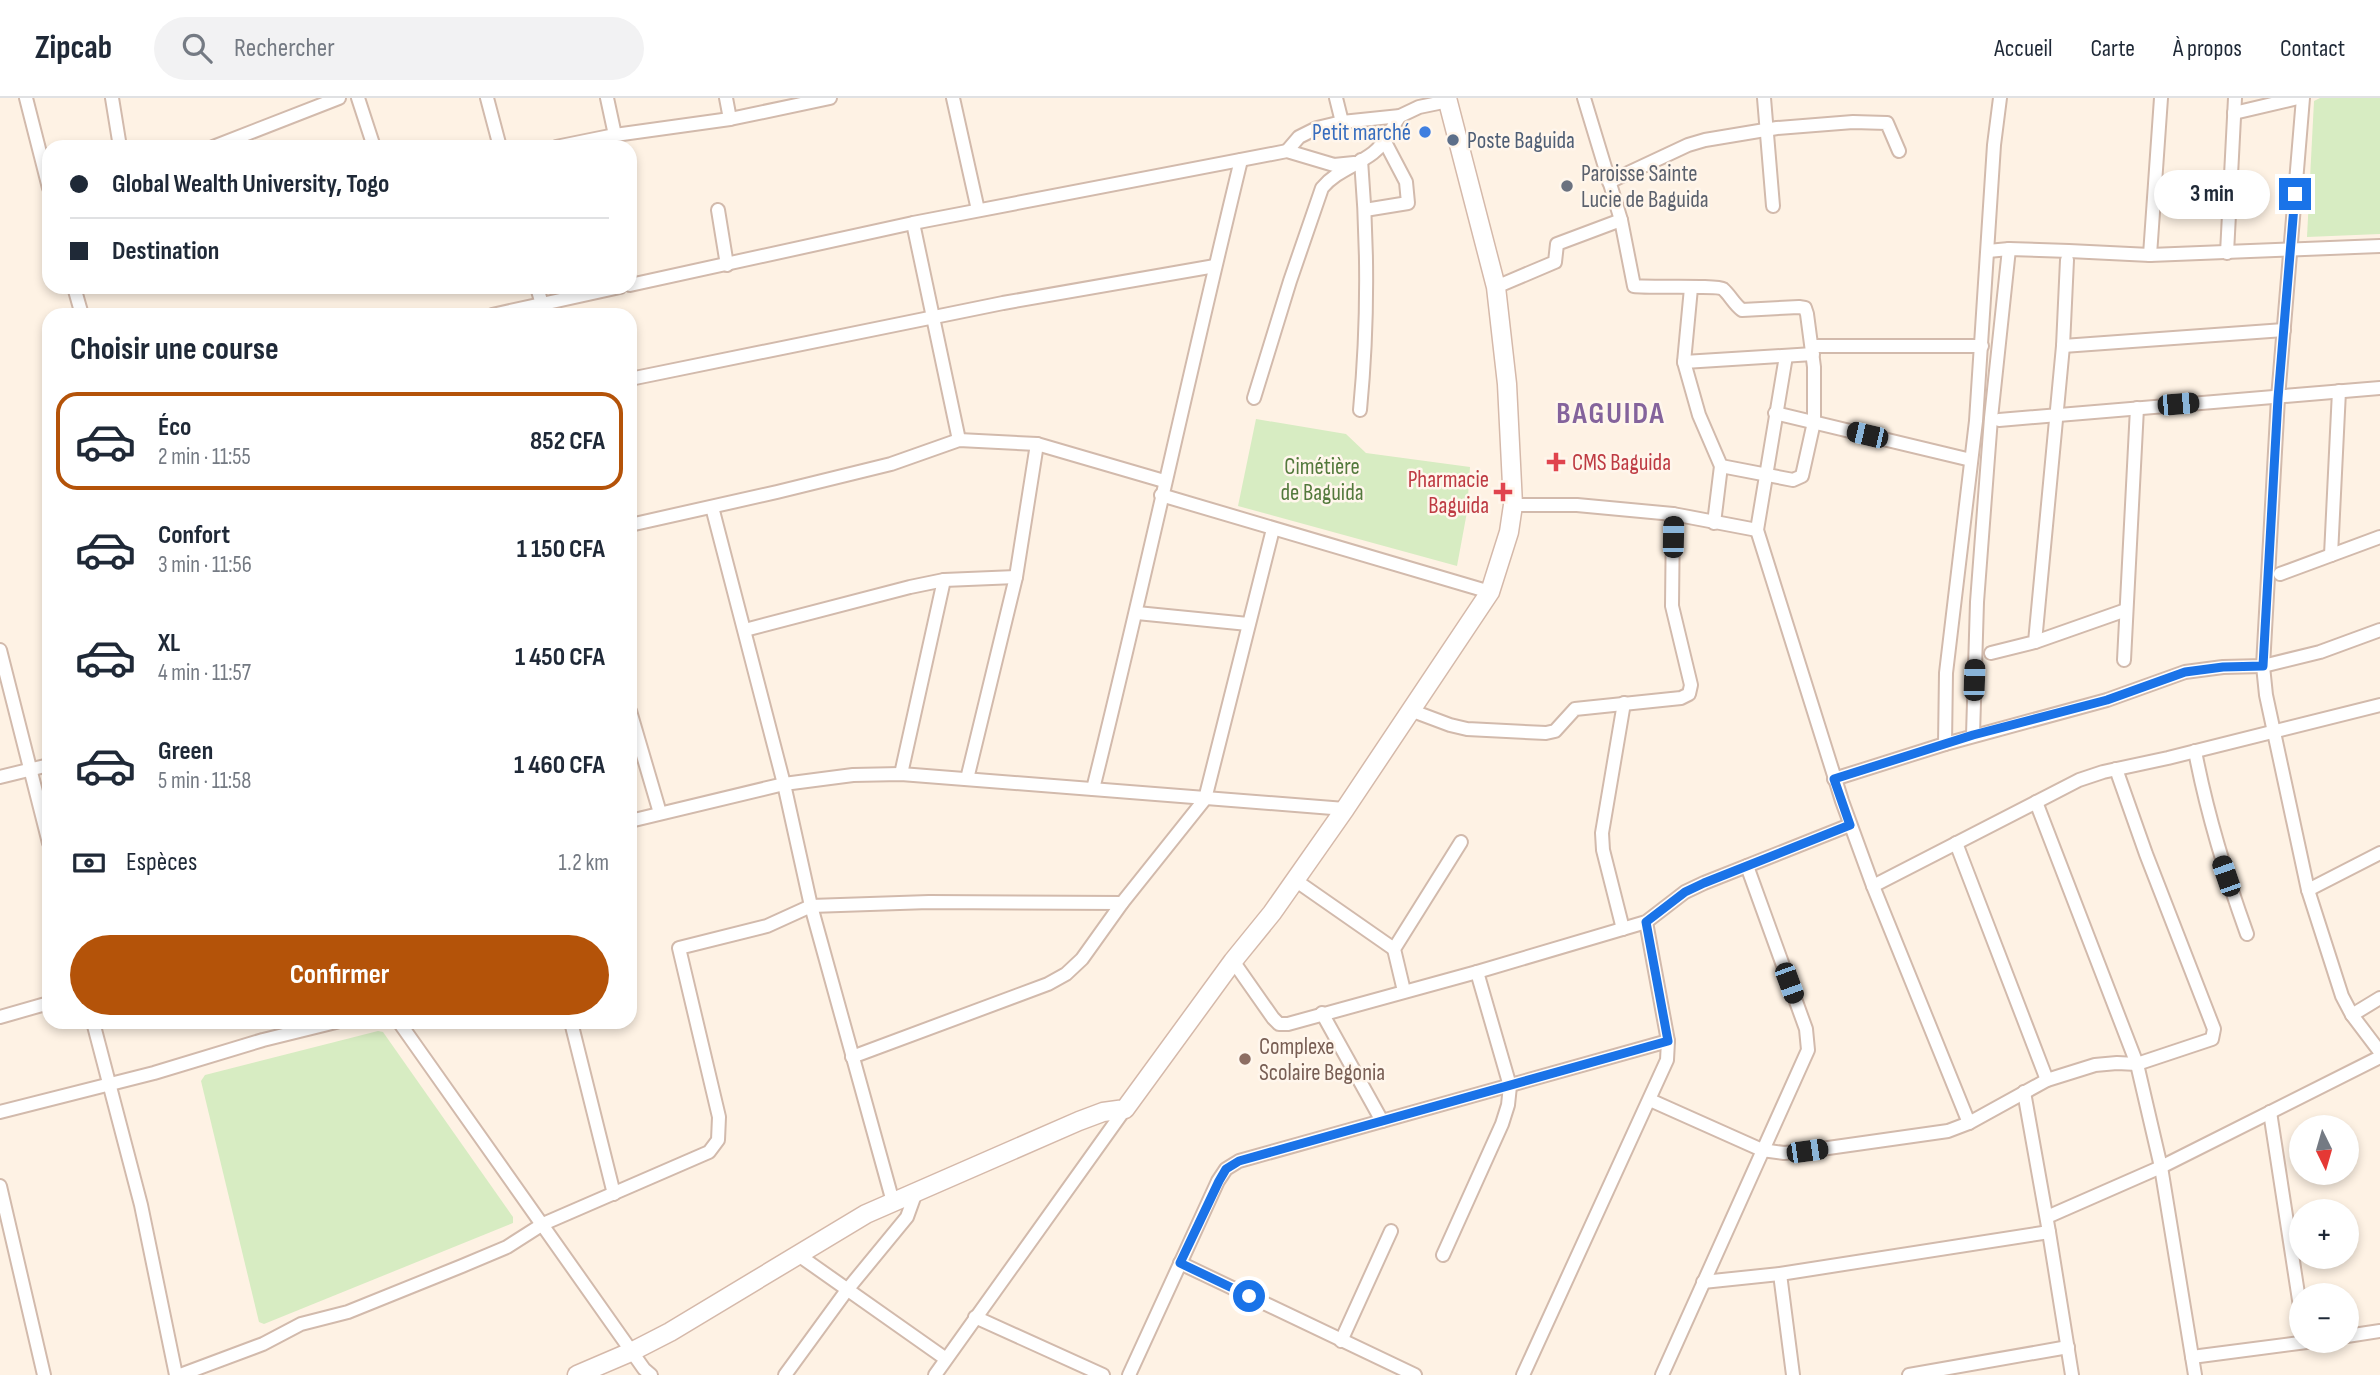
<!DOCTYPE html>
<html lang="fr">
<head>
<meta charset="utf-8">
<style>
  :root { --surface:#fff; --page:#f2f2f3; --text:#1f2937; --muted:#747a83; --line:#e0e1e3; --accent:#b45309 }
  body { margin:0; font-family:"Sofia Sans Condensed",sans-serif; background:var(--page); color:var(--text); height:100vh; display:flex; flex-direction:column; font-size:26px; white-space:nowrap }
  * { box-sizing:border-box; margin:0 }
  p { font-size:23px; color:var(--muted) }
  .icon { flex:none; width:38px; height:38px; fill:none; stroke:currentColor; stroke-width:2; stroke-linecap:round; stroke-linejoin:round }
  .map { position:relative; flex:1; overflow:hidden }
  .sheet { position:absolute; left:42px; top:210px; width:595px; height:721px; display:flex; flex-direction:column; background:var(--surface); border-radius:21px; box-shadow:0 4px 10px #0003 }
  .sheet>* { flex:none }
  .hud { position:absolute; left:42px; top:42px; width:595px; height:154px; border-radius:21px; box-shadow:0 4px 10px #0003; display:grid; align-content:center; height:154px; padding:0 28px; background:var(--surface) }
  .needle { width:46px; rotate:175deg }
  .tools { position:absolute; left:2289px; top:1017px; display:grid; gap:14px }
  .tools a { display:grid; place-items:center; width:70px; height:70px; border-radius:50%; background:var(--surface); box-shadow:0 4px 10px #0003; font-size:35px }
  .end { position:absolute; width:32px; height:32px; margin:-16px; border:9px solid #1a73e8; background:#fff; box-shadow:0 0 0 4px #fff }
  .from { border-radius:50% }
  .bubble { position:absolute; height:49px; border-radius:24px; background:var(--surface); box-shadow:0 4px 10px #0003; font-size:23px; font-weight:700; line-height:49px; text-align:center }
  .car { position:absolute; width:21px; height:42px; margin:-21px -10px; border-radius:9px; box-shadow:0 0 5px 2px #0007; background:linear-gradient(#222 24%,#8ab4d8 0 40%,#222 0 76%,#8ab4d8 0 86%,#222 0) }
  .hud b { display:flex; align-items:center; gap:24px; height:66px; font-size:26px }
  .hud b+b { border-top:2px solid var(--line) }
  .hud i { width:18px; height:18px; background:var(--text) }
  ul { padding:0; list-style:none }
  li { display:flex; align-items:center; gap:21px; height:98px; margin:0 14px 10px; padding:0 14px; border:4px solid transparent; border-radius:21px }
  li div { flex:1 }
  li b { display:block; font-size:26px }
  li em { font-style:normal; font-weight:700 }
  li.selected { border-color:var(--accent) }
  li>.icon { width:63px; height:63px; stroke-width:1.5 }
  h2 { padding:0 28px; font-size:32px; line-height:84px }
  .pay { display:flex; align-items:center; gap:18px; height:77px; padding:0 28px; font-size:26px }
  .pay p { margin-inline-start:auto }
  .action { display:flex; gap:14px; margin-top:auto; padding:14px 28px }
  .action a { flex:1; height:80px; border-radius:42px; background:var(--accent); color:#fff; font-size:28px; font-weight:700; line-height:80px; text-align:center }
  header { display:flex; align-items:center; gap:42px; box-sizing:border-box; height:98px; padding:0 35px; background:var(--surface); border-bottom:2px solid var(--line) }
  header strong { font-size:33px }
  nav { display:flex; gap:38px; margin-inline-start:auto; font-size:24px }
  .search { width:490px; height:63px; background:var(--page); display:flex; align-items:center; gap:18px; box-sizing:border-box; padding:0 24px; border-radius:38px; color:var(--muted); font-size:26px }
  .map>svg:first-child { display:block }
  .green { fill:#d7ecc2 }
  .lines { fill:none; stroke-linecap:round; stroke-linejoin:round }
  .street-casing { stroke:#d2baac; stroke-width:16 }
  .secondary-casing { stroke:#d5b9aa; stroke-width:21 }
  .street { stroke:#fff; stroke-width:12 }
  .secondary { stroke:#fff; stroke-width:18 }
  .route { stroke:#1a73e8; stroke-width:9 }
  .shop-dot { fill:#3f7fe0; stroke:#fff6ec; stroke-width:2.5 }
  .service-dot { fill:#5c6f8a; stroke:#fff6ec; stroke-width:2.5 }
  .worship-dot { fill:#6b7280; stroke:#fff6ec; stroke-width:2.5 }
  .health-dot { fill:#e0444e; stroke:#fff6ec; stroke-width:2.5 }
  .education-dot { fill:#8d6e63; stroke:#fff6ec; stroke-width:2.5 }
  .labels { text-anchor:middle; stroke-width:5; stroke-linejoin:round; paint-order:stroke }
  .shop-label { font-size:23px; fill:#366cbe; stroke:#fff6ec; text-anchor:end }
  .service-label { font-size:23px; fill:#4e5e75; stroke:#fff6ec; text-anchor:start }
  .worship-label { font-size:23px; fill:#5b616d; stroke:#fff6ec; text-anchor:start }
  .health-label { font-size:23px; fill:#be3a42; stroke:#fff6ec; text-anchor:start }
  .park-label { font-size:23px; fill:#53793c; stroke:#fff6ec }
  .education-label { font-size:23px; fill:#785e54; stroke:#fff6ec; text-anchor:start }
  .district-label { font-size:30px; font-weight:bold; letter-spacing:2px; fill:#84639c; stroke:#fff6ec }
</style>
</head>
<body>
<header>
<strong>Zipcab</strong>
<div class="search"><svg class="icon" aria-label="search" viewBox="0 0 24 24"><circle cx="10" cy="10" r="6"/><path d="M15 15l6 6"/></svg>Rechercher</div>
<nav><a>Accueil</a><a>Carte</a><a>À propos</a><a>Contact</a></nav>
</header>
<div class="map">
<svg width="2380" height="1277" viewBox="0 0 2380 1277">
  <rect width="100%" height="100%" fill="#fef2e4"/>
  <g class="green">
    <polygon points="2320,0 2380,0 2380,136 2307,139 2314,3"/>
    <polygon points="1256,321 1346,336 1366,355 1470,369 1467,414 1457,468 1238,408"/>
    <polygon points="378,933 383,934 513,1119 513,1125 264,1226 259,1224 201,983 205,977"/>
  </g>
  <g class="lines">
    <defs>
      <g id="street">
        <polyline points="26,0 49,90"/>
        <polyline points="112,0 120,49"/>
        <polyline points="358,0 374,49"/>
        <polyline points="487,0 500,49"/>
        <polyline points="607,0 615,37"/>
        <polyline points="726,0 730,21"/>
        <polyline points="953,0 978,112"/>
        <polyline points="1336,0 1342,24"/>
        <path d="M1584,0L1621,122L1634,188C1649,190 1717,187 1723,191C1730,197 1734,206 1742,212L1799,209L1805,210L1807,216L1814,269V324L1802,378L1793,382L1721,368"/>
        <polyline points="1764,0 1773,108"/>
        <polyline points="2303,0 2278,300 2263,568 2266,597 2308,792 2342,898 2352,917 2380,954"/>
        <polyline points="2234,15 2298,0"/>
        <polyline points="213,49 339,0"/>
        <polyline points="556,49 615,37 730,21 830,0"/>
        <polyline points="1287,53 1299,39 1317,30 1342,24 1400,18 1419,9 1448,3"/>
        <polyline points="1609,84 1688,47 1705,42 1777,30 1853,24 1887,25 1899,53"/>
        <polyline points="718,112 727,167"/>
        <polyline points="1365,112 1408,105 1406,84 1385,44"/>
        <polyline points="913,125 959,342"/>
        <polyline points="1988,153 2009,151 2069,153 2150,157 2380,148"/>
        <polyline points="2227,155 2235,0"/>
        <polyline points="2150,157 2161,0"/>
        <polyline points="630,187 913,125 1287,53 1334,67 1354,65"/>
        <polyline points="74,189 82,217"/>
        <polyline points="537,189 545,217"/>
        <polyline points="1496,189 1555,164 1557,146 1621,122"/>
        <polyline points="1691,190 1684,264 1699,317 1721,368 1714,425"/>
        <polyline points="492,217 620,189"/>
        <polyline points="1812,248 1982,248"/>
        <polyline points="2063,248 2284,232"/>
        <polyline points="1786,258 1757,432 1842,703 1873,788 1969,1025"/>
        <polyline points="1684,264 1813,256"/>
        <polyline points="630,281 1003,205 1215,168"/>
        <path d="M1254,300L1290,183L1322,90C1336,73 1356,68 1373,55C1386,45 1391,30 1400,18"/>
        <path d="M1360,312C1368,229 1368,145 1361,62"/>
        <polyline points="1775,315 1971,362"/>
        <polyline points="1999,322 2380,290"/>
        <polyline points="1161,397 1490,494"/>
        <polyline points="1513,407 1577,407 1673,416 1757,432"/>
        <polyline points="712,409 784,686 811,808 893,1104"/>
        <polyline points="630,427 777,394 891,366 959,342 1037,346 1164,383"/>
        <polyline points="2331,457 2339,293"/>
        <polyline points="2280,476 2380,439"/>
        <polyline points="1137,515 1248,526"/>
        <polyline points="745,532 910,489 944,482 1016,479"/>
        <polyline points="2035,544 2126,512"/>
        <polyline points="0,552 49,745"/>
        <polyline points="1991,555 2035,544 2063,248 2067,162"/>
        <polyline points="2124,562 2137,310"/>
        <polyline points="1410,612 1450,627 1467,631 1546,635 1555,633 1575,611 1681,600 1689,596 1691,587 1672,508 1673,416"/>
        <polyline points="630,613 660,715"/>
        <polyline points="1973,637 1977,504 1991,320 2009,151"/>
        <polyline points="1945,646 2107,602 2185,574 2223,569 2263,568 2320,554 2380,532"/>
        <path d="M2195,653C2207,716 2225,775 2247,836"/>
        <polyline points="901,676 944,482"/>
        <polyline points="0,679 49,667"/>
        <polyline points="967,681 1016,479 1037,346"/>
        <polyline points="1834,681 1945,646 1946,575 1976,323 1994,47 2000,0"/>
        <path d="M1093,691C1145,482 1190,271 1241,62"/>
        <polyline points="2036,704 2137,966 2161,1069 2195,1277"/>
        <polyline points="630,723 784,686 853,677 901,676 1345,711"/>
        <polyline points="1956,745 2047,982"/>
        <polyline points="1295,782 1394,851"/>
        <polyline points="1873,788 2079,682 2103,674 2168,660 2380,607"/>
        <polyline points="2308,792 2380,755"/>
        <polyline points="1623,831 1603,752 1602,735 1624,605"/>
        <polyline points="1233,863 1273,920 1279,926 1288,926 1477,874 1646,824 1685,794 1704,785 1850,727"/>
        <polyline points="1404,893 1394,851 1461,744"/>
        <polyline points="1322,915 1382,1023"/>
        <polyline points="2352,917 2380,900"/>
        <polyline points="0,919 49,905"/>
        <polyline points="93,924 141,1107 176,1277"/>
        <polyline points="399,924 644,1271 651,1277"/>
        <polyline points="571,924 614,1096"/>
        <polyline points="852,959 1048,886 1066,876 1082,861 1122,805 1205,701 1273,431"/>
        <polyline points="2024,994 2049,1134 2072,1277"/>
        <polyline points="1650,1002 1762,1052 1784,1055 1807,1053 1948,1033 1969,1025 2047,982 2095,967 2117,965 2137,966 2212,941 2214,931 2146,756 2116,671"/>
        <polyline points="0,1014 154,975 263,942 336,924"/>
        <polyline points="2270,1014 2301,1215"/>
        <polyline points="0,1088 44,1277"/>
        <polyline points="2047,1119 2161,1069 2380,959"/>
        <polyline points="797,1156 946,1261"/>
        <polyline points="1443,1157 1502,1026 1508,1007 1510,988 1477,874"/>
        <polyline points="1180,1165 1415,1277"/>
        <polyline points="1780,1176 1793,1277"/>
        <polyline points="1703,1184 1780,1176 2049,1134"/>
        <polyline points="975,1219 1103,1277"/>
        <polyline points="2347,1238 2380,1233"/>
        <polyline points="1341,1243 1391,1133"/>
        <polyline points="2192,1259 2322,1242"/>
        <polyline points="180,1277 263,1246 301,1226 348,1214 462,1168 507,1149 543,1126 709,1054 718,1042 719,1019 679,850 767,828 811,808 929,804 1122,805"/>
        <polyline points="785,1277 847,1192 907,1119 916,1094"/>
        <polyline points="935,1277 1125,1011"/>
        <polyline points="1129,1277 1218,1083 1226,1071 1239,1063 1668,943"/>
        <polyline points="1523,1277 1667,962 1668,943 1646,824"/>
        <polyline points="1662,1277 1808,952 1806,931 1747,768"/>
        <polyline points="1909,1277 2068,1249"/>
      </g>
      <polyline id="secondary" points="577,1277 633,1253 670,1234 866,1116 1079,1023 1103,1014 1125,1011 1233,863 1272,815 1345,711 1490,494 1509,434 1513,407 1507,286 1496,189 1447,0"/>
    </defs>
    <use href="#street" class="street-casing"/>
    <use href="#secondary" class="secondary-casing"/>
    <use href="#street" class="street"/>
    <use href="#secondary" class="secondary"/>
  </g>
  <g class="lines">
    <polyline class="route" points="1249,1198 1180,1165 1219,1083 1226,1071 1239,1063 1668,943 1646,824 1685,794 1704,785 1850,727 1834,681 1973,637 2107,602 2185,574 2223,569 2263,568 2278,300 2295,96"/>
  </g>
  <circle class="shop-dot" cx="1425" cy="34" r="7"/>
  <circle class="service-dot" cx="1453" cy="42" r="7"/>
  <circle class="worship-dot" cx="1567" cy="88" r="7"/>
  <g class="health-dot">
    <path d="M1552.5 353.5h7v7h7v7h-7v7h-7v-7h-7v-7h7z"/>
    <path d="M1499.5 383.5h7v7h7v7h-7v7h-7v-7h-7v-7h7z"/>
  </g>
  <circle class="education-dot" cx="1245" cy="961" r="7"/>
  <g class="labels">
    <g class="shop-label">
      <text x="1411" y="42">Petit marché</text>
    </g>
    <g class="service-label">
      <text x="1467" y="50">Poste Baguida</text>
    </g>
    <g class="worship-label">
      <text x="1581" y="83">Paroisse Sainte<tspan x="1581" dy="26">Lucie de Baguida</tspan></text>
    </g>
    <g class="health-label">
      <text x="1572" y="372">CMS Baguida</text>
      <text x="1489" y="389" text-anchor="end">Pharmacie<tspan x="1489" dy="26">Baguida</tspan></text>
    </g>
    <g class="park-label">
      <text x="1322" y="376">Cimétière<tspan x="1322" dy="26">de Baguida</tspan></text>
    </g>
    <g class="education-label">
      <text x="1259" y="956">Complexe<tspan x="1259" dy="26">Scolaire Begonia</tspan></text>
    </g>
    <g class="district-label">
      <text x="1611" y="325">BAGUIDA</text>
    </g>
  </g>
</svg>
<div class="tools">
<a><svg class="needle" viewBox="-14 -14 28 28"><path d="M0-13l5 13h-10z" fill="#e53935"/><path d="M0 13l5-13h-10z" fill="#747a83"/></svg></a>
<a>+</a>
<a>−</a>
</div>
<i class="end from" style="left:1249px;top:1198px"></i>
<i class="end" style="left:2295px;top:96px"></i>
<div class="bubble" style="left:2154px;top:72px;width:116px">3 min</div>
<i class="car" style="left:2178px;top:306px;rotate:85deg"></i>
<i class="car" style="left:1867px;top:337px;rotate:283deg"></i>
<i class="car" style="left:1673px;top:439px;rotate:1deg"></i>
<i class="car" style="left:1974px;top:582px;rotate:2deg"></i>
<i class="car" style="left:2226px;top:778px;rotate:341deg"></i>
<i class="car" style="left:1789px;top:885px;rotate:160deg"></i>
<i class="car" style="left:1807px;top:1053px;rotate:82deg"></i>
<div class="hud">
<b><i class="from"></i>Global Wealth University, Togo</b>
<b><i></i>Destination</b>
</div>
<section class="sheet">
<h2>Choisir une course</h2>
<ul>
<li class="selected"><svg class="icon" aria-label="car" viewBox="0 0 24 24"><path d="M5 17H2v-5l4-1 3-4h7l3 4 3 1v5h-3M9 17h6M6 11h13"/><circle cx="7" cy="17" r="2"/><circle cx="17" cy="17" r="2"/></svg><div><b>Éco</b><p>2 min · 11:55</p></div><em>852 CFA</em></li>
<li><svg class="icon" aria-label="car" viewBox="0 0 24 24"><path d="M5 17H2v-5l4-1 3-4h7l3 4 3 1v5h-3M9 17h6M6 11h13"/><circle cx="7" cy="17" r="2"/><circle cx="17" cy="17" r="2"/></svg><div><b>Confort</b><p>3 min · 11:56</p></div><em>1 150 CFA</em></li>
<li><svg class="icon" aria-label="car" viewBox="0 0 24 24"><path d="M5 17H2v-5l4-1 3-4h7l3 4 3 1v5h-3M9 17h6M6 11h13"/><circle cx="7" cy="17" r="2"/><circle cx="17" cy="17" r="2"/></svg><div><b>XL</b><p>4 min · 11:57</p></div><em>1 450 CFA</em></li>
<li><svg class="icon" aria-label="car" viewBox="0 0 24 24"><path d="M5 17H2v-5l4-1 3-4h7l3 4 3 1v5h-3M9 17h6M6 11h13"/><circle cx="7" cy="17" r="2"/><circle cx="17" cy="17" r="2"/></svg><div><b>Green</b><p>5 min · 11:58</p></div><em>1 460 CFA</em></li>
</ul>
<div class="pay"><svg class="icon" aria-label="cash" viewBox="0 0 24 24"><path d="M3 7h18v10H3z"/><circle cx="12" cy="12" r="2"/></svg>Espèces<p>1.2 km</p></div>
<div class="action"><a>Confirmer</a></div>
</section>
</div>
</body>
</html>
